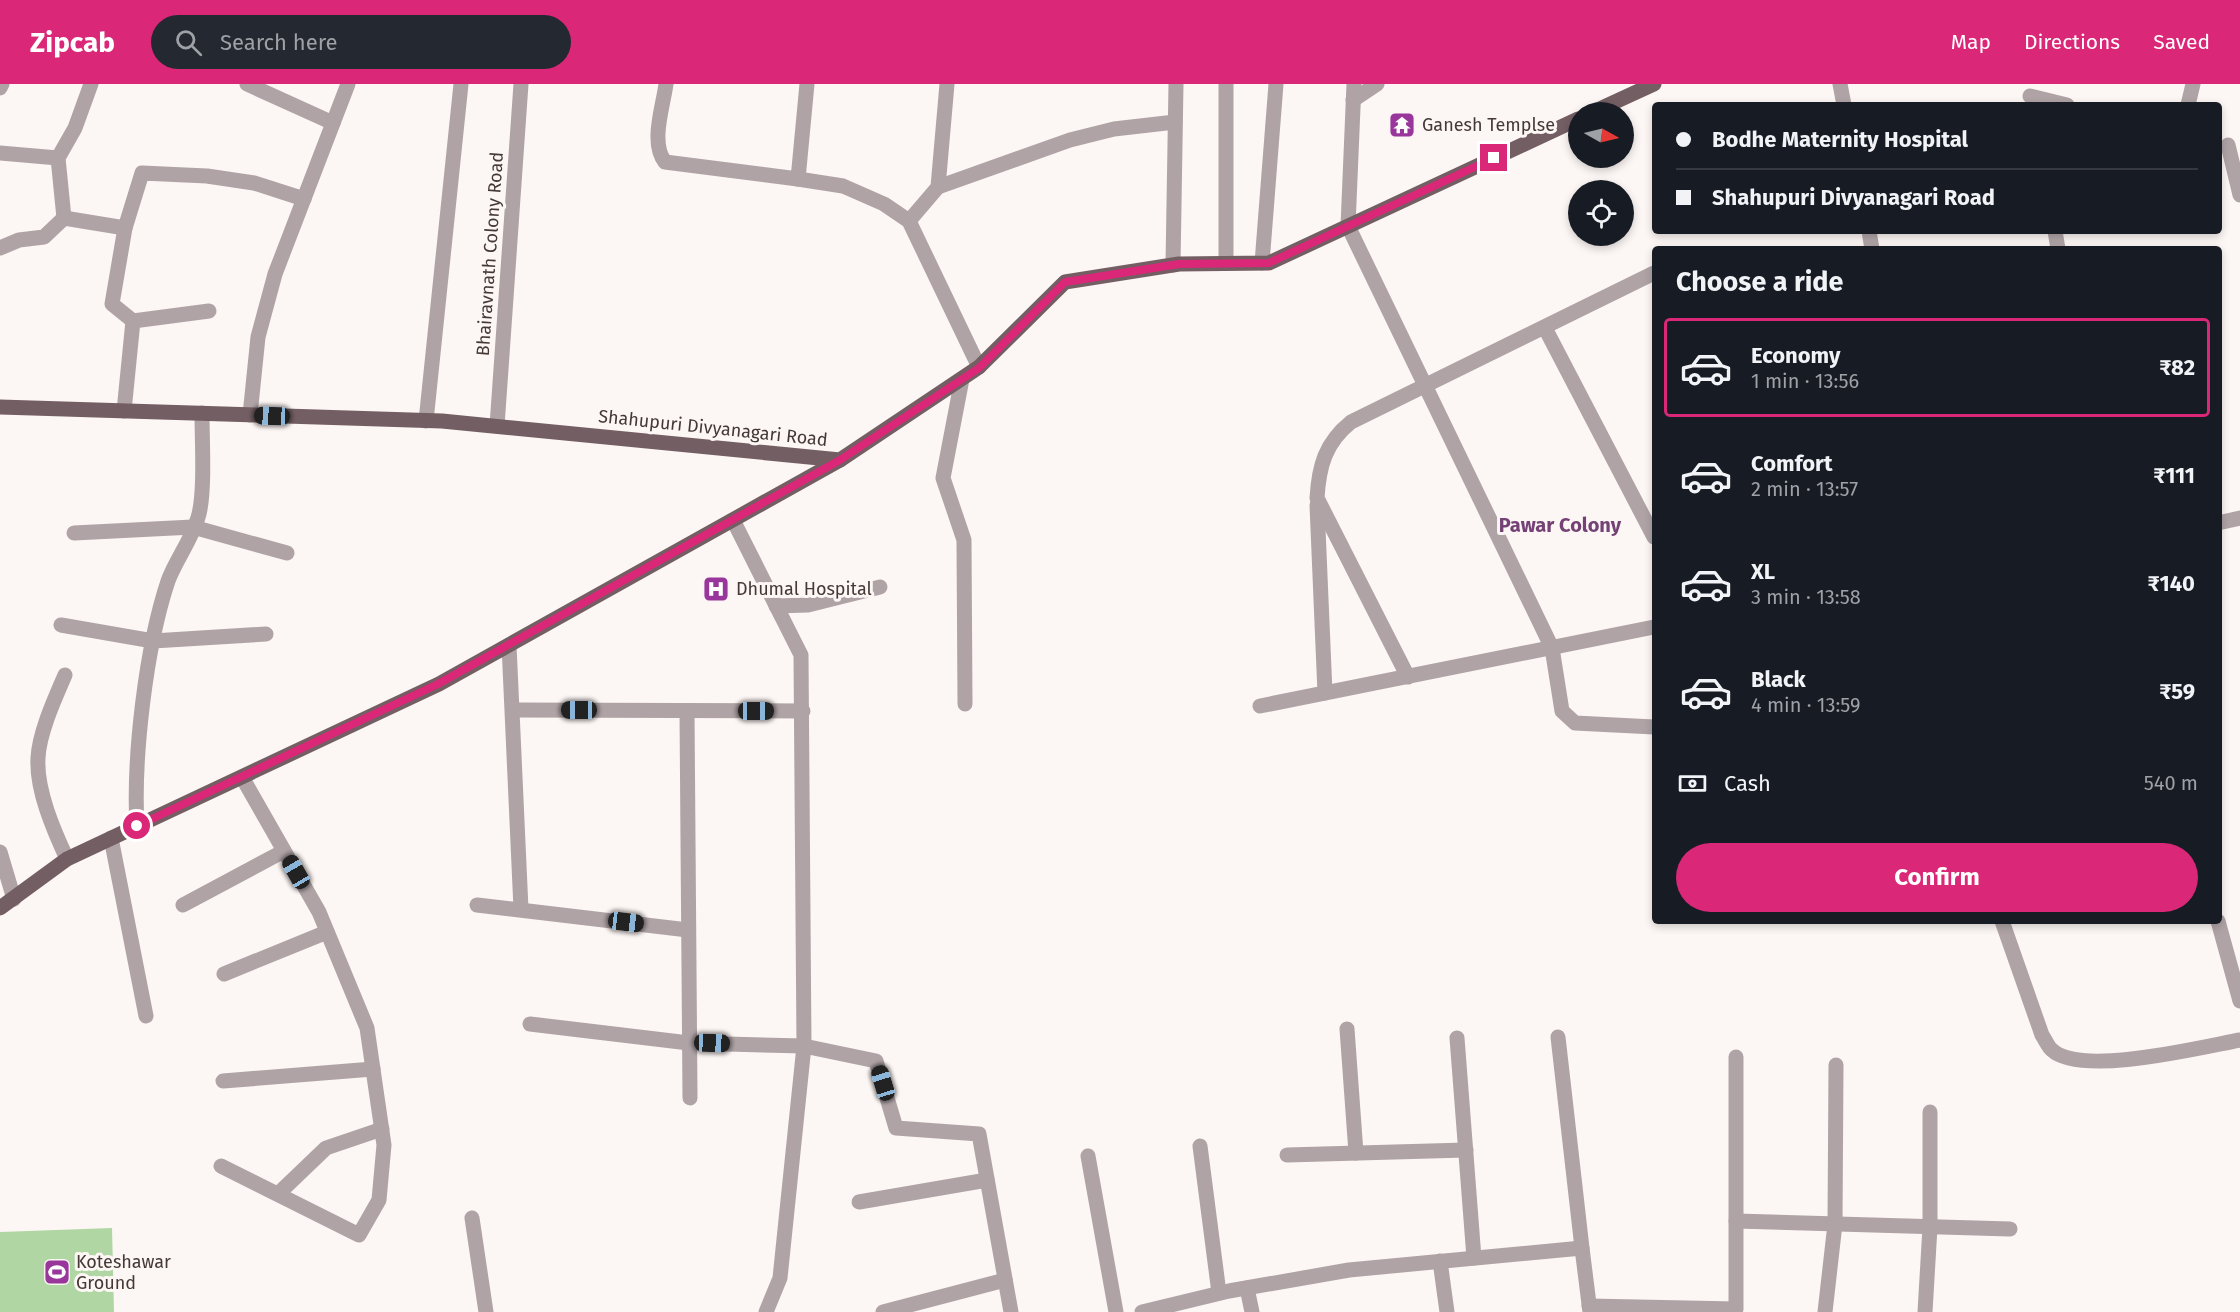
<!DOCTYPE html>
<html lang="en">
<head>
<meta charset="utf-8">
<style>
  :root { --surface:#171b24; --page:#242831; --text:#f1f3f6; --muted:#9ea1a6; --line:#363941; --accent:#db2777 }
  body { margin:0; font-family:"Fira Sans",sans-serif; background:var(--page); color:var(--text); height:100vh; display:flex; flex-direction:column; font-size:22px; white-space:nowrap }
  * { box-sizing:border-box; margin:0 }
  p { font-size:20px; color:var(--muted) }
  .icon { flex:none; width:33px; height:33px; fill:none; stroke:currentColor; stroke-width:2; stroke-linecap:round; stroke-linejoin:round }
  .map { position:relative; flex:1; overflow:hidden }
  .drawer { position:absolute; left:1652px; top:162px; width:570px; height:678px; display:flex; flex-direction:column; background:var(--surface); border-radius:6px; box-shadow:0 3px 9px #0003 }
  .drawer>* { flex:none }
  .hud { position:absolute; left:1652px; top:18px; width:570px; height:132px; border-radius:6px; box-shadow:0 3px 9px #0003; display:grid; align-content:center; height:132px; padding:0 24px; background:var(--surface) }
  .needle { width:39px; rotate:98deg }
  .buttons { position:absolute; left:1568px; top:18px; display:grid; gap:12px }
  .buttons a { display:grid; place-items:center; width:66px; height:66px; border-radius:50%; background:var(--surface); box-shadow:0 3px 9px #0003; font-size:30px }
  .end { position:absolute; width:27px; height:27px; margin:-14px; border:8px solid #db2777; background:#fff; box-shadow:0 0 0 3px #fff }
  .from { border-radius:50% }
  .car { position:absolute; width:18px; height:36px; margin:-18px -9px; border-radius:8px; box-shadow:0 0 4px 2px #0007; background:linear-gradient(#222 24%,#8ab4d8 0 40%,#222 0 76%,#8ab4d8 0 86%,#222 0) }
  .hud b { display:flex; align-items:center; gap:21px; height:57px; font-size:22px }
  .hud b+b { border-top:2px solid var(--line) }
  .hud i { width:15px; height:15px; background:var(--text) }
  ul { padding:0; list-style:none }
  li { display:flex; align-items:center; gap:18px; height:99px; margin:0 12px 9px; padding:0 12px; border:3px solid transparent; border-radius:6px }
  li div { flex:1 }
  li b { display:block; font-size:22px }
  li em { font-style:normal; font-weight:700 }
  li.selected { border-color:var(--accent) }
  li>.icon { width:54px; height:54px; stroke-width:1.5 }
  h2 { padding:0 24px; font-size:27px; line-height:72px }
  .pay { display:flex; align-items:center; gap:15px; height:66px; padding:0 24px; font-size:22px }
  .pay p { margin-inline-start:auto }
  .button { display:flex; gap:12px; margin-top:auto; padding:12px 24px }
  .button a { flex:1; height:69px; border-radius:36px; background:var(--accent); color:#fff; font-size:24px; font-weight:700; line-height:69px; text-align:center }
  header { display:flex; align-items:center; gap:36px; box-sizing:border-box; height:84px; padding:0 30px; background:var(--accent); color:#fff }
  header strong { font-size:28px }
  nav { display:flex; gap:33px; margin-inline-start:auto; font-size:21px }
  .search { width:420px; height:54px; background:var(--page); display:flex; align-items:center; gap:15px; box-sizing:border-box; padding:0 21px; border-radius:33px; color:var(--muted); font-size:22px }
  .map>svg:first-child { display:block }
  .green { fill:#b0d7a3 }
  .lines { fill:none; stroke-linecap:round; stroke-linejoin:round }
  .minor { stroke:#afa3a6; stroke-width:15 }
  .major { stroke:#735e63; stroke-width:15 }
  .route { stroke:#db2777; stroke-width:8 }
  .labels { text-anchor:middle; stroke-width:6; stroke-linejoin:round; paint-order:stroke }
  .poi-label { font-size:18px; fill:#443935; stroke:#fcf6f4; text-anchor:start }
  .street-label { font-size:18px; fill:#443935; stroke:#fcf6f4 }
  .neighbourhood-label { font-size:20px; font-weight:bold; fill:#744275; stroke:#fcf6f4 }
</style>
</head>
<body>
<header>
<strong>Zipcab</strong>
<div class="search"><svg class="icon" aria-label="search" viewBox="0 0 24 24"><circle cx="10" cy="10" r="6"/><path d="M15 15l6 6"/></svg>Search here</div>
<nav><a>Map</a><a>Directions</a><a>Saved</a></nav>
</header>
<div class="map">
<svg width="2240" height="1228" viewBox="0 0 2240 1228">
  <rect width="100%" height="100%" fill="#fcf6f4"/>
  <polygon class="green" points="112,1144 114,1228 0,1228 0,1148"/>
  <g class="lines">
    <g class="minor">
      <polyline points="247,0 333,39"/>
      <path d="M666,0C663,23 650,59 665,78L798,95L807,0"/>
      <polyline points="1226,0 1226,179"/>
      <polyline points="1354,0 1348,142 1552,564 1562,627 1575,639 1654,643"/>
      <polyline points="1840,0 1844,21"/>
      <polyline points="0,4 2,0"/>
      <polyline points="2030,12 2067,21"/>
      <polyline points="1353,16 1377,0"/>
      <polyline points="2188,21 2193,0"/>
      <polyline points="2228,61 2240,111"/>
      <polyline points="0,69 58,74"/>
      <polyline points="798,95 843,102 884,120 909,137 979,283"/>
      <polyline points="938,103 1070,56 1114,45 1175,38"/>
      <polyline points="64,134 58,74 75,44 91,0"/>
      <polyline points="909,137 938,103 947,0"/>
      <polyline points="1869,147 1872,165"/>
      <polyline points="2055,147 2058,165"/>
      <polyline points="0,164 19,156 44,153 64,134 125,144 142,89 207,92 254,99 304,115"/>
      <polyline points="1262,179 1276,0"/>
      <polyline points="1173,181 1176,0"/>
      <polyline points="133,237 209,227"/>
      <polyline points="1545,244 1654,453"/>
      <polyline points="962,295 943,394 964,456 965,620"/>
      <polyline points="124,327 133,237 112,220 125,144"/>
      <polyline points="250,331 258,253 275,190 348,0"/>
      <polyline points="426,337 461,0"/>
      <polyline points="497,342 521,0"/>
      <polyline points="1317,421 1325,609"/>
      <polyline points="733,436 801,571 804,962 780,1194 766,1228"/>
      <polyline points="2218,439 2240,434"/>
      <polyline points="74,449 193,443 287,469"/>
      <polyline points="776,522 808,521 880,503"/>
      <polyline points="61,541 153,557 266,550"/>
      <polyline points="509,561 521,825"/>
      <path d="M65,591C55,614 39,649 38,674C36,706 54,747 67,775"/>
      <path d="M1408,593L1317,414C1319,382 1325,359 1351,338L1654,189"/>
      <polyline points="1260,622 1654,543"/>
      <polyline points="514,626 803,627"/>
      <polyline points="687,627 690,1014"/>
      <path d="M137,742C133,673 146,563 168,497C176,475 193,454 199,430C205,406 202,357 202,329"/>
      <polyline points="111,754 146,932"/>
      <polyline points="0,768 14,815"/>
      <polyline points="183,821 284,767"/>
      <polyline points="477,821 688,846"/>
      <path d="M2002,837L2042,951C2045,955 2048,963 2052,966C2081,993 2202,963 2240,956"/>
      <polyline points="2218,837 2240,917"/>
      <polyline points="224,890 327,848"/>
      <polyline points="530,940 689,959 804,962 876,977 896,1044 979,1050 1011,1228"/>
      <polyline points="1347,945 1356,1069"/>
      <polyline points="1558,953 1582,1164"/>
      <polyline points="1457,954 1474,1174"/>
      <polyline points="223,997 373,985"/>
      <polyline points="1200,1062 1219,1209"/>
      <polyline points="1287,1071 1466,1066"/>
      <polyline points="1088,1072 1116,1228"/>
      <polyline points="221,1082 359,1151 379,1116 384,1061 367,944 319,828 242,693"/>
      <polyline points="278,1110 326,1064 382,1045"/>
      <polyline points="859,1118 987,1096"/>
      <polyline points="472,1134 486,1228"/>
      <polyline points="1736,1137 2010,1145"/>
      <polyline points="1440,1177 1447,1228"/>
      <polyline points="1247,1204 1252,1228"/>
      <polyline points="1589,1222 1736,1225 1736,973"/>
      <polyline points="883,1228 1005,1196"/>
      <polyline points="1142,1228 1229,1207 1349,1186 1582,1164 1590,1228"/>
      <polyline points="1825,1228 1835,1140 1836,981"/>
      <polyline points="1925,1228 1930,1143 1930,1028"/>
    </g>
    <g class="major">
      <polyline points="1593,28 1654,0"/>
      <polyline points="0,323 442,337 840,376 979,283 1065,198 1179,180 1269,179 1578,35"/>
      <polyline points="0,824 67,775 439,600 840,376"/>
    </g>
  </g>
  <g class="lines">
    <polyline class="route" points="137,742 438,600 840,376 979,284 1065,198 1179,180 1269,179 1494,74"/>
  </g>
  <defs>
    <symbol id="temple-square" viewBox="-11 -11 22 22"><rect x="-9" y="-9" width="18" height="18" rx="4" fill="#99369c" stroke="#fcf6f4"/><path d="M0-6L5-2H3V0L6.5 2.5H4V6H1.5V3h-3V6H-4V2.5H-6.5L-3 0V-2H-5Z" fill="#fff"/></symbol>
    <symbol id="hospital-square" viewBox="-11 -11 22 22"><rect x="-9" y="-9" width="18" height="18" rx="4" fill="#99369c" stroke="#fcf6f4"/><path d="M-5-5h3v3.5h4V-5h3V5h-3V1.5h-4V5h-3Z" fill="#fff"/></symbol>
    <symbol id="stadium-square" viewBox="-11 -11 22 22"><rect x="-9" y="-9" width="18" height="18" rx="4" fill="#99369c" stroke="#fcf6f4"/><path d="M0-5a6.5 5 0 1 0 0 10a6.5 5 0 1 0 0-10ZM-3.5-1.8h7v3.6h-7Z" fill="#fff"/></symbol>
  </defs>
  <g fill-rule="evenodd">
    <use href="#temple-square" x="1387" y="26" width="30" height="30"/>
    <use href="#hospital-square" x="701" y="490" width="30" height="30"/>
    <use href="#stadium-square" x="42" y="1173" width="30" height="30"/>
  </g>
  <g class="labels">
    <g class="poi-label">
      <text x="1422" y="47">Ganesh Templse</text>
      <text x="736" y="511">Dhumal Hospital</text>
      <text x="76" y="1184">Koteshawar<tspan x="76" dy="21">Ground</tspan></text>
    </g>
    <g class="street-label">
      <text transform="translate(490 170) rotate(-86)" y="6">Bhairavnath Colony Road</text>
      <text transform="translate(713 344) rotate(6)" y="6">Shahupuri Divyanagari Road</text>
    </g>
    <g class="neighbourhood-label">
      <text x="1560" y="448">Pawar Colony</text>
    </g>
  </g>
</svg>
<div class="buttons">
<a><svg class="needle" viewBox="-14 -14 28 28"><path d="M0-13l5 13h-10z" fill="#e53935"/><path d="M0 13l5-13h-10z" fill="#9ea1a6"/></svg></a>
<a><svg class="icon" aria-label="locate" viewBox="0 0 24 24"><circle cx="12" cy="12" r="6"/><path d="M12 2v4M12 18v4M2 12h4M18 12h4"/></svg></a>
</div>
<i class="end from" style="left:137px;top:742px"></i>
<i class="end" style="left:1494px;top:74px"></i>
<i class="car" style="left:272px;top:332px;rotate:272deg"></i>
<i class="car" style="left:579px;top:626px;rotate:270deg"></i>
<i class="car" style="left:756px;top:627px;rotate:90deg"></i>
<i class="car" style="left:296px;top:788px;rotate:330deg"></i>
<i class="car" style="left:626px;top:838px;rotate:97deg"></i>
<i class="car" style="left:712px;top:959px;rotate:92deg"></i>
<i class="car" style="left:883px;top:999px;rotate:343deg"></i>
<div class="hud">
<b><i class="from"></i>Bodhe Maternity Hospital</b>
<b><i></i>Shahupuri Divyanagari Road</b>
</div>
<section class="drawer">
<h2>Choose a ride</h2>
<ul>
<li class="selected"><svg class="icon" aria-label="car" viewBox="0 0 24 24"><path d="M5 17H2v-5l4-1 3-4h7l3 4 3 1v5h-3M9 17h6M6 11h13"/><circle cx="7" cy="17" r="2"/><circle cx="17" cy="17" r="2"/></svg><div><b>Economy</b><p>1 min · 13:56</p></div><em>₹82</em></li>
<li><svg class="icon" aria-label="car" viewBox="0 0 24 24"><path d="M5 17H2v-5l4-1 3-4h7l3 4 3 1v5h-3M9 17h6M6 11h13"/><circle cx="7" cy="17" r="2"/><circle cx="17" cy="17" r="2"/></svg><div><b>Comfort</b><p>2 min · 13:57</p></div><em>₹111</em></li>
<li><svg class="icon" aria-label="car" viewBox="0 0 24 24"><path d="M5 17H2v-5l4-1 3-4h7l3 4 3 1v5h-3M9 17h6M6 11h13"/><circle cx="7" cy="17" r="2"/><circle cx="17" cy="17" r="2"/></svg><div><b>XL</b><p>3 min · 13:58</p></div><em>₹140</em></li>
<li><svg class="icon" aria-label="car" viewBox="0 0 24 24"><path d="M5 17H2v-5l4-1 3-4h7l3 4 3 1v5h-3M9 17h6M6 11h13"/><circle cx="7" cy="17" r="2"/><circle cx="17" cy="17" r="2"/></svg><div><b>Black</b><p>4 min · 13:59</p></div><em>₹59</em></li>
</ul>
<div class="pay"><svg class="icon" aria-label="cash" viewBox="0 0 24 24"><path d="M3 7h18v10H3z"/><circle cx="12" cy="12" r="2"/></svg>Cash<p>540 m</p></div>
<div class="button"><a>Confirm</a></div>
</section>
</div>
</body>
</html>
